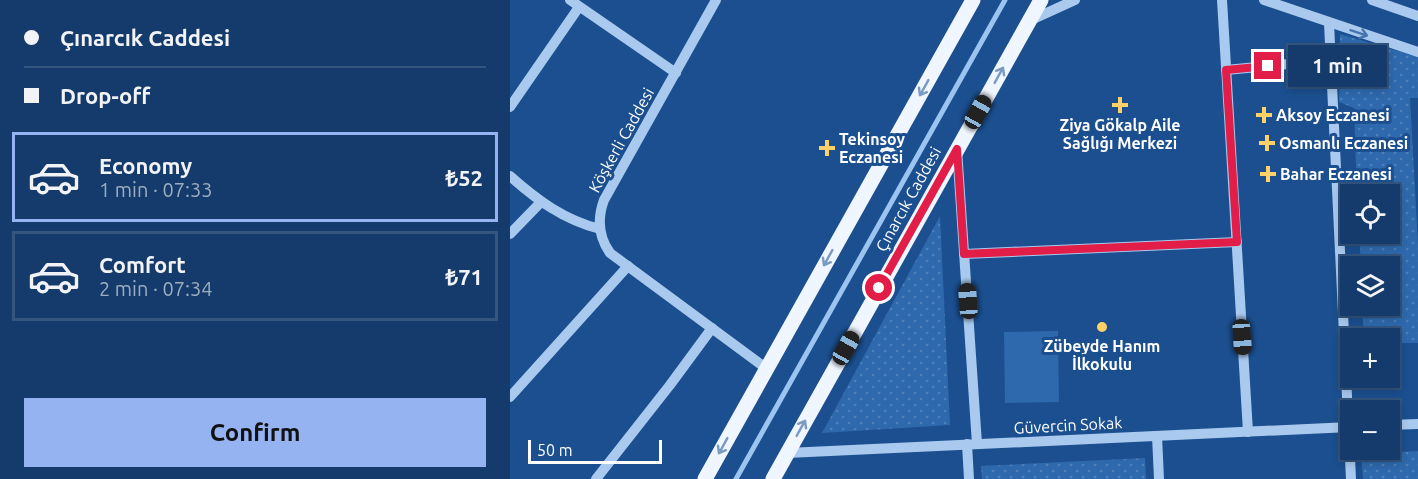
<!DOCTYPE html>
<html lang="en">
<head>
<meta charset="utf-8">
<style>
  :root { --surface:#143b6b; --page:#1d4271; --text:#f1f3f6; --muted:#9dadc1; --line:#33557e; --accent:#95b2f1 }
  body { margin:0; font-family:Ubuntu,sans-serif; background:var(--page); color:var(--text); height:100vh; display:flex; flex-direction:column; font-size:22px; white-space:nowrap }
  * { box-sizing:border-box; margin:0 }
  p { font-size:20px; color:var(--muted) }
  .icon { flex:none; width:33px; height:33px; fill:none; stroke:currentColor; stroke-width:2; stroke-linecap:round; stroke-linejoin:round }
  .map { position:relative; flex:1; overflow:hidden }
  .sheet { display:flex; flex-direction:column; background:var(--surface); width:510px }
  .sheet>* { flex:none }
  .banner { display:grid; align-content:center; height:132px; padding:0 24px; background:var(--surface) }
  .controls { position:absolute; left:830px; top:184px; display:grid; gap:12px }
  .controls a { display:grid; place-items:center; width:60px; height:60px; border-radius:0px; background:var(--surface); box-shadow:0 3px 9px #0003,0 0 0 2px var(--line); font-size:30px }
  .scale { position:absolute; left:18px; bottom:15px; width:134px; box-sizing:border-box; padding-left:6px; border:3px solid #fff; border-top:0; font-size:16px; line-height:21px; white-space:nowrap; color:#fff; -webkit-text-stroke:4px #1b4f8f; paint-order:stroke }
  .end { position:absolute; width:27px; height:27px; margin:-14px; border:8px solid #e11d48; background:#fff; box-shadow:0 0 0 3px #fff }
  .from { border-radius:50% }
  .bubble { position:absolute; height:42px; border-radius:0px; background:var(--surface); box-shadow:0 3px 9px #0003,0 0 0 2px var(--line); font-size:20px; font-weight:700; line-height:42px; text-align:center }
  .car { position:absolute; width:18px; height:36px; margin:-18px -9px; border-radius:8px; box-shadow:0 0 4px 2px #0007; background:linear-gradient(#222 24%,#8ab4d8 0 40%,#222 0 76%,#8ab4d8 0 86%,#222 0) }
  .banner b { display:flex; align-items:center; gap:21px; height:57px; font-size:22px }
  .banner b+b { border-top:2px solid var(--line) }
  .banner i { width:15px; height:15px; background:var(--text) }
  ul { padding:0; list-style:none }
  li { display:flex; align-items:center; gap:18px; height:90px; margin:0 12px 9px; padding:0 12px; border:3px solid var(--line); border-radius:0px }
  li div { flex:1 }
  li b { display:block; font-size:22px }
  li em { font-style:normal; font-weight:700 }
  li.active { border-color:var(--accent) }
  li>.icon { width:54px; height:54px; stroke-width:1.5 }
  .action { display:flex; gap:12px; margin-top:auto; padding:12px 24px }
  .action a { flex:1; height:69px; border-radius:0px; background:var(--accent); color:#111; font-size:24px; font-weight:700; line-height:69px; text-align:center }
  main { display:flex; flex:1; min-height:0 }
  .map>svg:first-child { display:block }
  .grass { fill:url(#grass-dots) }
  .garden { fill:#2e69ad }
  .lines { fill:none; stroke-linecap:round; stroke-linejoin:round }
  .stream { stroke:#9cc4f0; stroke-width:5 }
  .minor { stroke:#a9c9ee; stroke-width:10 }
  .major { stroke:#f0f6ff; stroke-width:15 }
  .oneway { stroke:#4674ac }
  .oneway2 { stroke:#7b9ac1 }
  .route { stroke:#e11d48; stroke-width:8 }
  .poi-dot { fill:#ffd166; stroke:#1b4f8f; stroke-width:2 }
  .labels { text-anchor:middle; stroke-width:6; stroke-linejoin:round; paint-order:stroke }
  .poi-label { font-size:16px; font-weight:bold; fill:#fff; stroke:#1b4f8f; text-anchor:start }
  .street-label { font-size:16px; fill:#fff; stroke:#1b4f8f }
</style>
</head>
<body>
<main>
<section class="sheet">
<div class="banner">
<b><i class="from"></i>Çınarcık Caddesi</b>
<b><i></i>Drop-off</b>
</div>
<ul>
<li class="active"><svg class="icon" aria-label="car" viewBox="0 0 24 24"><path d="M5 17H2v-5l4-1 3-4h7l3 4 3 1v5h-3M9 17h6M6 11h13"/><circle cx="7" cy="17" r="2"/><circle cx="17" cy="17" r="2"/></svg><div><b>Economy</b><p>1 min · 07:33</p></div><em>₺52</em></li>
<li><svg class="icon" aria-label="car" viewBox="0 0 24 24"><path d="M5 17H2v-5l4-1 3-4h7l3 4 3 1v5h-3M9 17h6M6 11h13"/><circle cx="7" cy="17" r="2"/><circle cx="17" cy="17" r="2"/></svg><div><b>Comfort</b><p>2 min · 07:34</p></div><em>₺71</em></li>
</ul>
<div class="action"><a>Confirm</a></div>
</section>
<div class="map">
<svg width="908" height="479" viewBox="0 0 908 479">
  <defs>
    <pattern id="grass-dots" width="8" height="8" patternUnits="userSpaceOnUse" patternTransform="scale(1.5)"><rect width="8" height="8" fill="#2e69ad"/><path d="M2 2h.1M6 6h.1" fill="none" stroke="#4d80b9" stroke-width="1.8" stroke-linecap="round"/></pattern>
  </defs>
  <rect width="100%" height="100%" fill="#1b4f8f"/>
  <g class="grass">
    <polygon points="830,34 908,57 908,98 900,98 908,244 908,343 879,343 879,339 854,339 852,306 879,306 879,267 851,267 849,234 879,234 879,195 847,195 844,108 829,102"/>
    <polygon points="430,216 440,425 312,433"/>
    <polygon points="908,451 908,479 853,479 851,454"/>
    <polygon points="635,458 636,479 472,479 471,466"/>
  </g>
  <polygon class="garden" points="548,331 549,402 495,403 494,332"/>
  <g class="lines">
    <polyline class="stream" points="226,479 495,0"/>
    <g class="minor">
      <polyline points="60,0 166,73"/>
      <path d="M206,0L94,200C87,219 88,236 100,253L257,369"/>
      <polyline points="712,0 738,432"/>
      <polyline points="754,0 908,52"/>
      <polyline points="862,0 908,16"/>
      <polyline points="519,21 565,0"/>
      <polyline points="819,23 841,479"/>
      <polyline points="716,70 821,60"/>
      <polyline points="0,107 69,7"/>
      <polyline points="447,149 467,444"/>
      <path d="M0,176C27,200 54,220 90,229"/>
      <polyline points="0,234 31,202"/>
      <polyline points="454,254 727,242"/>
      <polyline points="0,397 118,266"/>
      <polyline points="879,425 908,424"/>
      <polyline points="647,436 649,479"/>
      <polyline points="457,444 459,479"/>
      <polyline points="277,453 840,427"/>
      <polyline points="86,479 160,385 202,328"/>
    </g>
    <g class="major">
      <polyline points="195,479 463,0"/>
      <polyline points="263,479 531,0"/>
    </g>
  </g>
  <defs><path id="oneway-shaft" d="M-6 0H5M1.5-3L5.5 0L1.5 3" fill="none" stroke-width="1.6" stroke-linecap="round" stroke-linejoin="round" transform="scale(1.5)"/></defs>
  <use class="oneway" href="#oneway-shaft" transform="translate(849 33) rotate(18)"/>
  <g class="oneway2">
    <use href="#oneway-shaft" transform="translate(489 75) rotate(-61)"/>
    <use href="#oneway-shaft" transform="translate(414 88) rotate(119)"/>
    <use href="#oneway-shaft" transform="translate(318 258) rotate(119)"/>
    <use href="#oneway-shaft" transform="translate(291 428) rotate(-61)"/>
    <use href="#oneway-shaft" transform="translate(213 446) rotate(119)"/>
  </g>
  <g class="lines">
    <polyline class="route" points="369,288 447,149 454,254 727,242 716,70 758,66"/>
  </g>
  <g class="poi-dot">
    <path d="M607 96h6v6h6v6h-6v6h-6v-6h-6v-6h6z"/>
    <path d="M751 106h6v6h6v6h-6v6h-6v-6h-6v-6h6z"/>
    <path d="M754 134h6v6h6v6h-6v6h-6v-6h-6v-6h6z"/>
    <path d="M314 139h6v6h6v6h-6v6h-6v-6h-6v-6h6z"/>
    <path d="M755 165h6v6h6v6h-6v6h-6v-6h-6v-6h6z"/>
    <circle cx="592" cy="327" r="6"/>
  </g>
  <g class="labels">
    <g class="poi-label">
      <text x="766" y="121">Aksoy Eczanesi</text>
      <text x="610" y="131" text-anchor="middle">Ziya Gökalp Aile<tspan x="610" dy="18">Sağlığı Merkezi</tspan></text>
      <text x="329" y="145">Tekinsoy<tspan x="329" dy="18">Eczanesi</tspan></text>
      <text x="769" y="149">Osmanlı Eczanesi</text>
      <text x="770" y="180">Bahar Eczanesi</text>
      <text x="592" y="352" text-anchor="middle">Zübeyde Hanım<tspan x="592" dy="18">İlkokulu</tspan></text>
    </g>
    <g class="street-label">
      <text transform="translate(111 140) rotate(-61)" y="6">Köşkerli Caddesi</text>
      <text transform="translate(398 199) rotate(-61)" y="6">Çınarcık Caddesi</text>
      <text transform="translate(558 425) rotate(-3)" y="6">Güvercin Sokak</text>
    </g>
  </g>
</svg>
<div class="controls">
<a><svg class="icon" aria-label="locate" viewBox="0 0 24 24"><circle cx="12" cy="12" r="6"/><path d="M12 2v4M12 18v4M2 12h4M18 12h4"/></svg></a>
<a><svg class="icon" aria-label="layers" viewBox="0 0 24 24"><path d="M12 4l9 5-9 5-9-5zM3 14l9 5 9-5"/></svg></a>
<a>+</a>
<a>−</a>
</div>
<div class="scale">50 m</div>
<i class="end from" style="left:369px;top:288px"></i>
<i class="end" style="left:758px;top:66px"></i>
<div class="bubble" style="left:778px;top:45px;width:99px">1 min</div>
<i class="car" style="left:468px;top:112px;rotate:29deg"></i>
<i class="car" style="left:458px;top:301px;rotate:356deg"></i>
<i class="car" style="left:732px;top:337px;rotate:176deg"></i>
<i class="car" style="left:336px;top:348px;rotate:29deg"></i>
</div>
</main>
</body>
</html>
